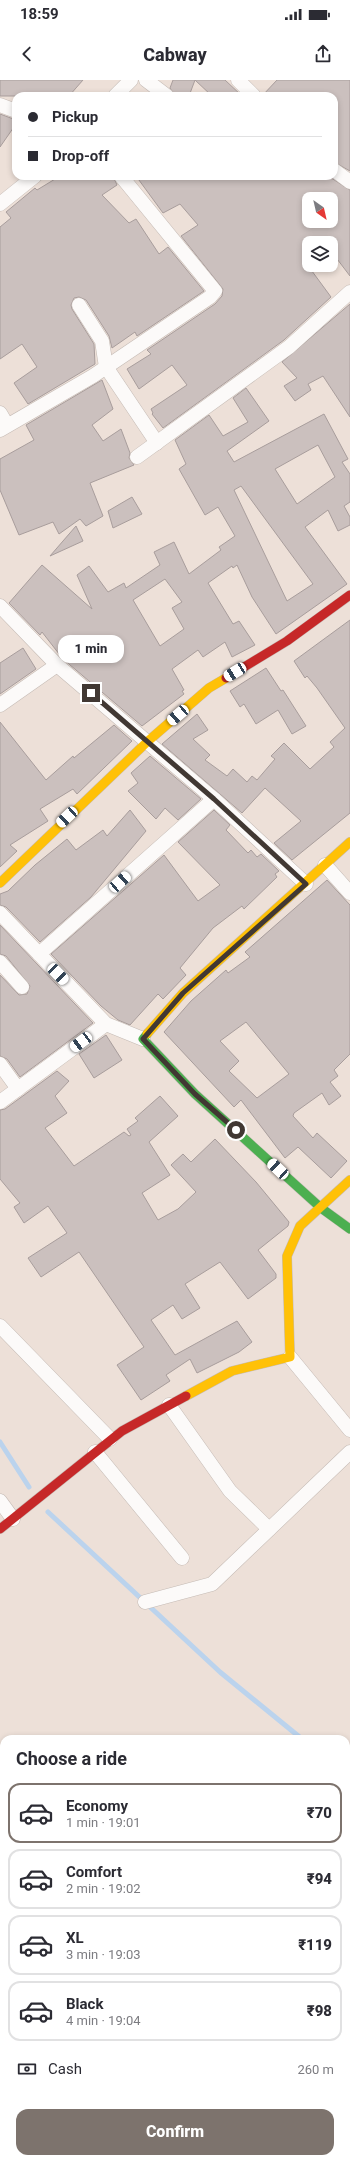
<!DOCTYPE html>
<html lang="en">
<head>
<meta charset="utf-8">
<style>
  :root { --surface:#fff; --page:#f7f7f7; --text:#2b2b33; --muted:#7c7c81; --line:#e1e1e2; --accent:#7d736d }
  body { margin:0; font-family:Roboto,sans-serif; background:var(--page); color:var(--text); height:100vh; display:flex; flex-direction:column; font-size:15px; white-space:nowrap }
  * { box-sizing:border-box; margin:0 }
  p { font-size:13px; color:var(--muted) }
  .icon { flex:none; width:22px; height:22px; fill:none; stroke:currentColor; stroke-width:2; stroke-linecap:round; stroke-linejoin:round }
  .map { position:relative; flex:1; overflow:hidden }
  .details { position:absolute; left:0px; top:1655px; width:350px; height:428px; display:flex; flex-direction:column; background:var(--surface); border-radius:12px 12px 0 0; box-shadow:0 2px 6px #0003 }
  .details>* { flex:none }
  .hud { position:absolute; left:12px; top:12px; width:326px; height:88px; border-radius:12px; box-shadow:0 2px 6px #0003; display:grid; align-content:center; height:88px; padding:0 16px; background:var(--surface) }
  .needle { width:26px; rotate:146deg }
  .buttons { position:absolute; left:302px; top:112px; display:grid; gap:8px }
  .buttons a { display:grid; place-items:center; width:36px; height:36px; border-radius:8px; background:var(--surface); box-shadow:0 2px 6px #0003; font-size:20px }
  .end { position:absolute; width:18px; height:18px; margin:-9px; border:5px solid #413833; background:#fff; box-shadow:0 0 0 2px #fff }
  .from { border-radius:50% }
  .bubble { position:absolute; height:28px; border-radius:12px; background:var(--surface); box-shadow:0 2px 6px #0003; font-size:13px; font-weight:800; line-height:28px; text-align:center }
  .car { position:absolute; width:12px; height:24px; margin:-12px -6px; border-radius:5px; box-shadow:0 0 3px 1px #0007; background:linear-gradient(#fff 24%,#345 0 40%,#fff 0 76%,#345 0 86%,#fff 0) }
  .hud b { display:flex; align-items:center; gap:14px; height:38px; font-size:15px }
  .hud b+b { border-top:1px solid var(--line) }
  .hud i { width:10px; height:10px; background:var(--text) }
  ul { padding:0; list-style:none }
  li { display:flex; align-items:center; gap:12px; height:60px; margin:0 8px 6px; padding:0 8px; border:2px solid var(--line); border-radius:12px }
  li div { flex:1 }
  li b { display:block; font-size:15px }
  li em { font-style:normal; font-weight:800 }
  li.on { border-color:var(--accent) }
  li>.icon { width:36px; height:36px; stroke-width:1.5 }
  h2 { padding:0 16px; font-size:18px; line-height:48px }
  .pay { display:flex; align-items:center; gap:10px; height:44px; padding:0 16px; font-size:15px }
  .pay p { margin-inline-start:auto }
  .action { display:flex; gap:8px; margin-top:auto; padding:8px 16px }
  .action a { flex:1; height:46px; border-radius:12px; background:var(--accent); color:#fff; font-size:16px; font-weight:800; line-height:46px; text-align:center }
  .status { display:flex; justify-content:space-between; align-items:center; height:28px; padding:0 20px; background:var(--surface); direction:ltr }
  .status svg { height:11px; fill:currentColor }
  header { display:flex; justify-content:space-between; align-items:center; height:52px; padding:0 16px; background:var(--surface); font-size:18px; font-weight:800 }
  .map>svg:first-child { display:block }
  .green { fill:#edcbb8 }
  .lines { fill:none; stroke-linecap:round; stroke-linejoin:round }
  .stream { stroke:#bbd3ed; stroke-width:5 }
  .building { fill:#cbc0be; stroke:#a89d9c; fill-rule:evenodd }
  .street-casing { stroke:#c5bbb5; stroke-width:15 }
  .fast-casing { stroke:#c5bbb5; stroke-width:10 }
  .slow-casing { stroke:#c5bbb5; stroke-width:10 }
  .jam-casing { stroke:#c5bbb5; stroke-width:10 }
  .street { stroke:#fcfaf9; stroke-width:14 }
  .fast { stroke:#4caf50; stroke-width:9 }
  .slow { stroke:#ffc107; stroke-width:9 }
  .jam { stroke:#c62828; stroke-width:9 }
  .rail { stroke:#d3cfcc; stroke-width:3; stroke-dasharray:8 4; stroke-linecap:butt }
  .route { stroke:#413833; stroke-width:5 }
</style>
</head>
<body>
<div class="status"><b>18:59</b><svg viewBox="0 0 49 12"><path d="M0 12V9h3v3zM5 12V6h3v6zM10 12V3h3v9zM15 12V0h3v12zM26 1h20v11H26zM47 4h2v5h-2z"/></svg></div>
<header><svg class="icon" aria-label="back" viewBox="0 0 24 24"><path d="M15 5l-7 7 7 7"/></svg>Cabway<svg class="icon" aria-label="share" viewBox="0 0 24 24"><path d="M12 15V3M7 8l5-5 5 5M5 13v7h14v-7"/></svg></header>
<div class="map">
<svg width="350" height="2083" viewBox="0 0 350 2083">
  <rect width="100%" height="100%" fill="#ede0d8"/>
  <polygon class="green" points="346,2036 350,2039 350,2083 188,2083 187,2079 346,2079"/>
  <g class="lines">
    <g class="stream">
      <polyline points="0,1362 29,1407"/>
      <polyline points="48,1432 220,1592 302,1659"/>
      <polyline points="346,1696 350,1697"/>
    </g>
  </g>
  <g class="building">
    <polygon points="0,0 83,0 69,16 0,16"/>
    <polygon points="173,0 195,0 189,16 175,16 170,8"/>
    <polygon points="195,0 225,0 242,16 212,16"/>
    <polygon points="277,0 350,0 350,91 334,82 334,16 262,16"/>
    <polygon points="0,34 16,40 16,44 0,67"/>
    <polygon points="60,96 113,96 117,105 102,115 129,143 136,139 159,174 168,167 204,211 137,256 135,252 112,268 109,256 86,220 79,217 74,218 71,225 72,229 94,264 95,284 28,324 14,303 37,287 22,264 0,279 0,147 11,138 6,132 35,108 37,110"/>
    <path d="M136,96H328L350,110V196L331,171V163H309V185H312L309,187L331,217L284,260L163,348L152,334L153,333L151,329L187,305L172,285L139,309L127,289L151,274L147,270L215,224L222,216L223,209L181,156L198,145L180,124L163,133ZM309,119H331V141H309Z"/>
    <polygon points="350,224 350,337 323,296 308,304 311,310 295,321 284,306 297,298 282,282"/>
    <polygon points="102,300 113,329 92,345 103,361 121,349 130,373 129,378 134,385 90,403 103,436 86,446 80,439 59,454 53,442 19,455 0,410 0,379 34,360 26,345"/>
    <path d="M246,308L269,341L227,371L234,382L324,334L348,379L342,382L350,394V422L344,426L350,437V445L338,451L328,430L305,447L347,504L276,554L252,517L237,485L233,488L232,486L208,503L233,544L239,541L255,565L232,577L225,562L203,577L198,570L172,589L184,610L182,611L184,614L142,646L63,579L42,552L40,555L9,523L42,485L92,529L77,495L89,486L108,512L124,503L126,508L160,485L154,472L174,462L189,494L221,470L219,467L235,456L218,427L205,435L179,389L186,384L175,360L209,335L223,356L248,342L233,318ZM318,365L335,397L297,424L275,389ZM241,406L313,504L287,521L234,410ZM165,499L182,522L172,528L184,549L160,566L133,520Z"/>
    <polygon points="132,417 142,434 113,448 108,431"/>
    <polygon points="76,446 83,461 50,476"/>
    <polygon points="350,540 350,733 292,780 274,763 301,741 265,708 242,733 162,664 197,634 208,650 193,659 210,675 205,680 227,696 233,689 247,702 252,696 257,700 275,679 271,676 284,663 310,689 334,667 330,662 345,648 317,608 307,596 305,598 294,581"/>
    <polygon points="23,568 36,589 0,614 0,583"/>
    <polygon points="266,588 281,611 283,610 306,646 292,654 278,630 256,644 244,624 240,627 230,611"/>
    <polygon points="0,642 46,700 73,676 74,678 114,645 132,661 77,714 73,709 40,729 48,741 10,765 17,771 0,787"/>
    <polygon points="150,676 201,719 178,740 165,728 156,739 128,711 138,703 131,693"/>
    <polygon points="130,730 146,751 91,817 40,862 6,827 0,825 0,814 8,811 35,785 67,759 76,770 103,750 107,756"/>
    <polygon points="214,730 230,745 226,750 248,773 251,770 257,777 261,774 279,791 275,794 277,797 244,829 242,826 213,848 180,888 186,895 163,919 158,914 130,945 118,940 101,926 51,874 164,775 198,821 220,805 178,762"/>
    <path d="M327,800L350,825V974L334,990L338,996L330,1002L341,1016L329,1025L322,1013L294,1033L293,1036L313,1058L317,1053L347,1081L331,1098L298,1067L285,1078L241,1020L234,1027L164,952L191,921L226,890L228,893L250,877L245,872ZM246,942L289,994L257,1018L229,991L239,981L220,961Z"/>
    <polygon points="0,845 93,943 20,997 7,979 0,976 0,895 19,915 27,914 30,906 6,876 0,874"/>
    <polygon points="106,955 122,980 94,998 79,974"/>
    <polygon points="57,991 69,1001 55,1016 67,1033 45,1048 74,1086 124,1052 129,1056 131,1055 127,1049 138,1041 135,1038 160,1016 178,1036 149,1062 170,1095 142,1113 158,1140 178,1129 196,1112 171,1085 183,1074 191,1082 215,1059 256,1102 289,1142 288,1146 258,1170 276,1194 276,1198 248,1219 220,1182 185,1204 200,1228 182,1239 173,1225 151,1240 175,1275 237,1241 252,1262 239,1272 197,1293 190,1279 166,1295 170,1301 141,1320 117,1285 144,1267 79,1172 41,1197 28,1178 67,1153 48,1126 24,1143 14,1127 20,1123 0,1099 0,1030 5,1029"/>
  </g>
  <g class="lines">
    <defs>
      <g id="street">
        <polyline points="146,0 167,16"/>
        <polyline points="238,0 254,16"/>
        <polyline points="115,16 131,0"/>
        <polyline points="0,25 16,31"/>
        <polyline points="334,90 350,102"/>
        <polyline points="0,124 35,96"/>
        <polyline points="79,225 102,261 106,287 157,363"/>
        <polyline points="0,333 7,345"/>
        <polyline points="0,350 93,296 210,217 215,211 121,96"/>
        <polyline points="137,377 289,267 350,212"/>
        <polyline points="0,526 57,585 214,719 306,804"/>
        <polyline points="0,625 57,585"/>
        <polyline points="325,785 350,813"/>
        <polyline points="0,833 106,944 143,959"/>
        <polyline points="39,874 214,719"/>
        <polyline points="0,882 22,907"/>
        <polyline points="0,984 18,1009"/>
        <polyline points="0,1022 106,944"/>
        <polyline points="0,1246 110,1359"/>
        <polyline points="290,1277 350,1350"/>
        <polyline points="169,1325 230,1411 269,1449"/>
        <polyline points="95,1372 182,1478"/>
        <polyline points="0,1421 13,1439"/>
        <polyline points="145,1522 212,1504 350,1372"/>
      </g>
      <polyline id="fast" points="147,954 143,959 195,1014 321,1128 350,1149"/>
      <g id="slow">
        <polyline points="0,803 147,662 209,608 226,598"/>
        <polyline points="147,954 183,913 350,762"/>
        <polyline points="186,1316 232,1291 290,1277 287,1176 300,1146 350,1100"/>
      </g>
      <g id="jam">
        <polyline points="226,598 287,561 350,515"/>
        <polyline points="0,1449 122,1351 186,1316"/>
      </g>
    </defs>
    <use href="#street" class="street-casing"/>
    <use href="#fast" class="fast-casing"/>
    <use href="#slow" class="slow-casing"/>
    <use href="#jam" class="jam-casing"/>
    <use href="#street" class="street"/>
    <use href="#fast" class="fast"/>
    <use href="#slow" class="slow"/>
    <use href="#jam" class="jam"/>
    <g class="rail">
      <polyline points="0,1745 4,1748"/>
      <polyline points="0,1767 4,1772"/>
      <polyline points="0,1825 4,1831"/>
      <polyline points="346,2005 350,2009"/>
      <polyline points="108,2079 109,2083"/>
      <polyline points="154,2079 155,2083"/>
    </g>
  </g>
  <g class="lines">
    <polyline class="route" points="91,613 214,719 306,804 183,913 143,959 195,1014 236,1050"/>
  </g>
</svg>
<div class="buttons">
<a><svg class="needle" viewBox="-14 -14 28 28"><path d="M0-13l5 13h-10z" fill="#e53935"/><path d="M0 13l5-13h-10z" fill="#7c7c81"/></svg></a>
<a><svg class="icon" aria-label="layers" viewBox="0 0 24 24"><path d="M12 4l9 5-9 5-9-5zM3 14l9 5 9-5"/></svg></a>
</div>
<i class="end from" style="left:236px;top:1050px"></i>
<i class="end" style="left:91px;top:613px"></i>
<div class="bubble" style="left:58px;top:555px;width:66px">1 min</div>
<i class="car" style="left:235px;top:592px;rotate:239deg"></i>
<i class="car" style="left:178px;top:635px;rotate:229deg"></i>
<i class="car" style="left:67px;top:737px;rotate:227deg"></i>
<i class="car" style="left:120px;top:802px;rotate:48deg"></i>
<i class="car" style="left:58px;top:894px;rotate:136deg"></i>
<i class="car" style="left:81px;top:962px;rotate:233deg"></i>
<i class="car" style="left:278px;top:1089px;rotate:313deg"></i>
<div class="hud">
<b><i class="from"></i>Pickup</b>
<b><i></i>Drop-off</b>
</div>
<section class="details">
<h2>Choose a ride</h2>
<ul>
<li class="on"><svg class="icon" aria-label="car" viewBox="0 0 24 24"><path d="M5 17H2v-5l4-1 3-4h7l3 4 3 1v5h-3M9 17h6M6 11h13"/><circle cx="7" cy="17" r="2"/><circle cx="17" cy="17" r="2"/></svg><div><b>Economy</b><p>1 min · 19:01</p></div><em>₹70</em></li>
<li><svg class="icon" aria-label="car" viewBox="0 0 24 24"><path d="M5 17H2v-5l4-1 3-4h7l3 4 3 1v5h-3M9 17h6M6 11h13"/><circle cx="7" cy="17" r="2"/><circle cx="17" cy="17" r="2"/></svg><div><b>Comfort</b><p>2 min · 19:02</p></div><em>₹94</em></li>
<li><svg class="icon" aria-label="car" viewBox="0 0 24 24"><path d="M5 17H2v-5l4-1 3-4h7l3 4 3 1v5h-3M9 17h6M6 11h13"/><circle cx="7" cy="17" r="2"/><circle cx="17" cy="17" r="2"/></svg><div><b>XL</b><p>3 min · 19:03</p></div><em>₹119</em></li>
<li><svg class="icon" aria-label="car" viewBox="0 0 24 24"><path d="M5 17H2v-5l4-1 3-4h7l3 4 3 1v5h-3M9 17h6M6 11h13"/><circle cx="7" cy="17" r="2"/><circle cx="17" cy="17" r="2"/></svg><div><b>Black</b><p>4 min · 19:04</p></div><em>₹98</em></li>
</ul>
<div class="pay"><svg class="icon" aria-label="cash" viewBox="0 0 24 24"><path d="M3 7h18v10H3z"/><circle cx="12" cy="12" r="2"/></svg>Cash<p>260 m</p></div>
<div class="action"><a>Confirm</a></div>
</section>
</div>
</body>
</html>
